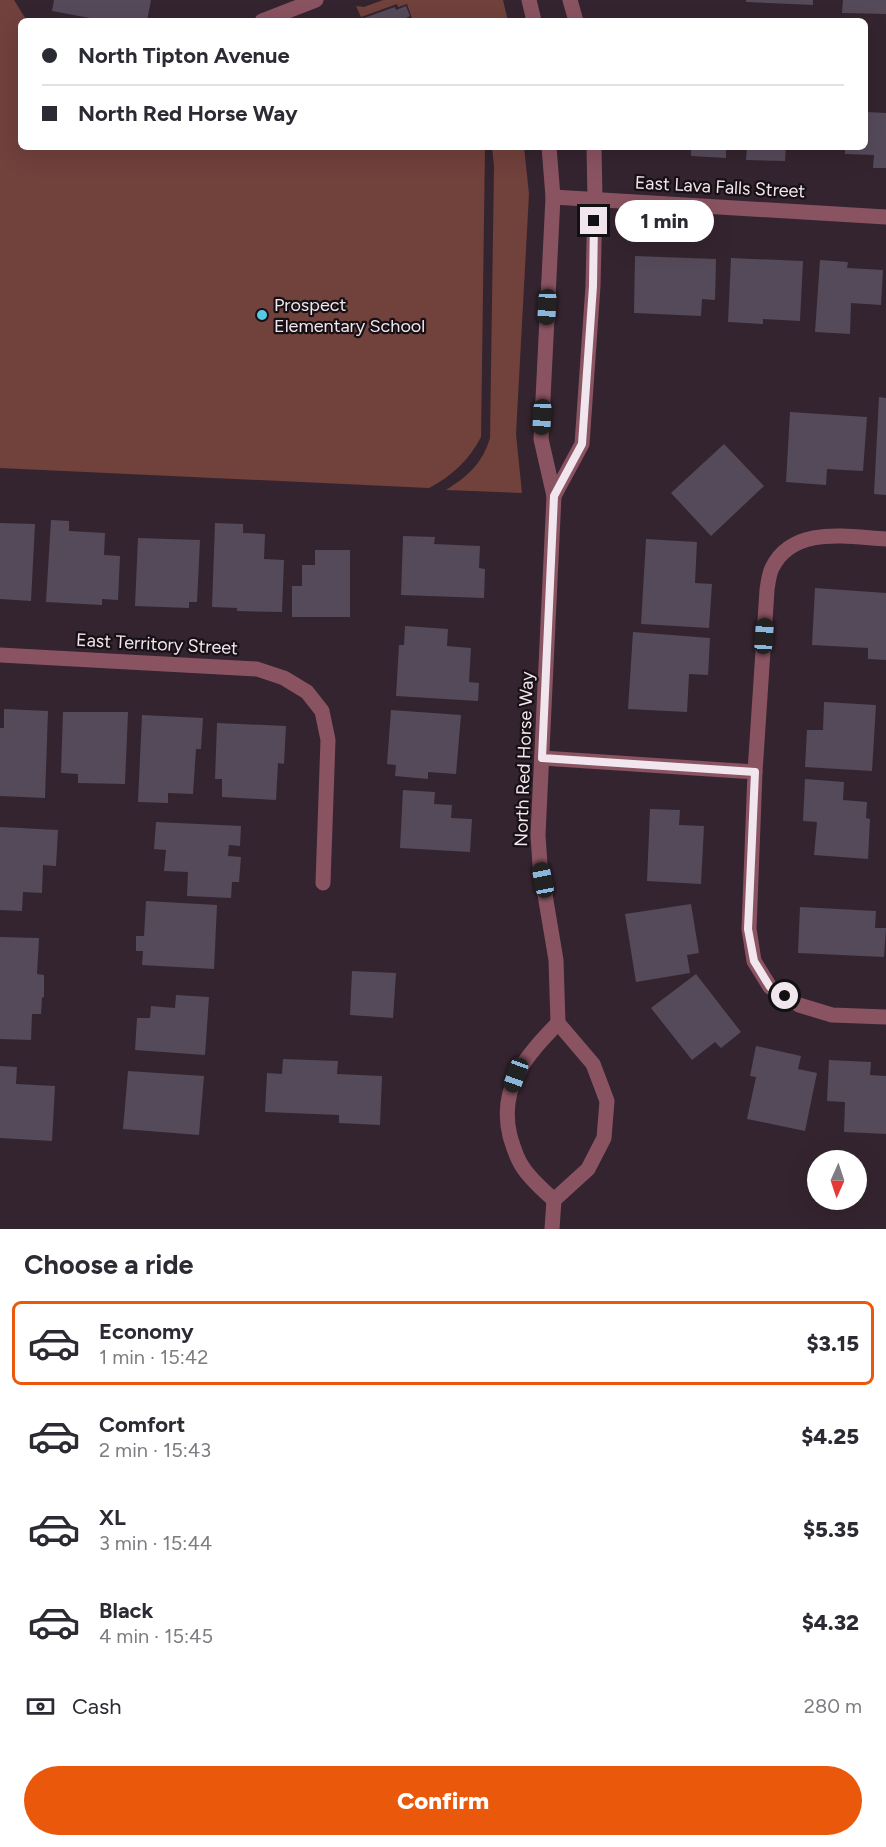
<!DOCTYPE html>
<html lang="en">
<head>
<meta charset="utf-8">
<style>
  :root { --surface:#fff; --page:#f7f7f7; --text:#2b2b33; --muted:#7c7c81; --line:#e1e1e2; --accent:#ea580c }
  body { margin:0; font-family:Figtree,sans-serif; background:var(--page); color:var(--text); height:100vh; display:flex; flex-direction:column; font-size:22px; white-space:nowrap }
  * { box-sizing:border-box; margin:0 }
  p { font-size:20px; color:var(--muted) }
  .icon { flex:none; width:33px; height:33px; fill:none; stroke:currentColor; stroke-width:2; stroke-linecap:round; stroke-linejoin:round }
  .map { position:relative; height:1229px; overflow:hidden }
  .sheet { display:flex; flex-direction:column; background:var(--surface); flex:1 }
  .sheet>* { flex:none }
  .top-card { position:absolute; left:18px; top:18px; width:850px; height:132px; border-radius:9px; box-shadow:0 6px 24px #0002; display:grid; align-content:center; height:132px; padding:0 24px; background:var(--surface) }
  .needle { width:39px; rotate:183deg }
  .fabs { position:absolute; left:807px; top:1150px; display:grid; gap:12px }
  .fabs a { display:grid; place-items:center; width:60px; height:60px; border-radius:50%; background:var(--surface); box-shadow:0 6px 24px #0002; font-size:30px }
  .end { position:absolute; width:27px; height:27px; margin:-14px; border:8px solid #f1e6ed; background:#111; box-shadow:0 0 0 3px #111 }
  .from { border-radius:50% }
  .bubble { position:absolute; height:42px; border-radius:21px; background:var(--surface); box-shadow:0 6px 24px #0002; font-size:20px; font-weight:800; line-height:42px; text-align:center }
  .car { position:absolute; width:18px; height:36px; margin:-18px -9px; border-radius:8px; box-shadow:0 0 4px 2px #0007; background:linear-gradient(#222 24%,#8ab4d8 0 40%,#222 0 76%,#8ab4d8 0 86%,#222 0) }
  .top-card b { display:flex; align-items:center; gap:21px; height:57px; font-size:22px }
  .top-card b+b { border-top:2px solid var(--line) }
  .top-card i { width:15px; height:15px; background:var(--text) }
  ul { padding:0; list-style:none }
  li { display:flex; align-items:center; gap:18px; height:84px; margin:0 12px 9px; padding:0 12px; border:3px solid transparent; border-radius:9px }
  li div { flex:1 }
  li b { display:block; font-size:22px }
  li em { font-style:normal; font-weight:800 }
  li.selected { border-color:var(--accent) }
  li>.icon { width:54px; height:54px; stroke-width:1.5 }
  h2 { padding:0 24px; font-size:27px; line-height:72px }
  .pay { display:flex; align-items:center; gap:15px; height:66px; padding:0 24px; font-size:22px }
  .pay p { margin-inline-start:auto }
  .primary-button { display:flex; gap:12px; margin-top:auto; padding:12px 24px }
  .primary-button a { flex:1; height:69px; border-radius:36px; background:var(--accent); color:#fff; font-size:24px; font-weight:800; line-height:69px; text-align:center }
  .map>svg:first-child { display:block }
  .green { fill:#71413c }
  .building { fill:#554a5a }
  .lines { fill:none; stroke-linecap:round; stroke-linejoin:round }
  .service { stroke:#8a5362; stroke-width:15 }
  .minor { stroke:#8a5362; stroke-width:15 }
  .tertiary { stroke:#8a5362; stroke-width:15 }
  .route { stroke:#f1e6ed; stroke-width:8 }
  .poi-dot { fill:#59c8e5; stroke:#171014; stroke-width:2 }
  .labels { text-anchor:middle; stroke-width:4.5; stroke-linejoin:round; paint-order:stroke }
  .street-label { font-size:18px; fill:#f1e6ed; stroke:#171014 }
  .poi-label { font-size:18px; fill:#f1e6ed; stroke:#171014; text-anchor:start }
</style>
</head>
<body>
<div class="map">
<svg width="886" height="1229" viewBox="0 0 886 1229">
  <rect width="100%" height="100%" fill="#34242f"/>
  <g class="green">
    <path d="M0,0H14L27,21H21V147H485L481,437C470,459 451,477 429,488L0,468Z"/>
    <polygon points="383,0 503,0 508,21 402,21 412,18 407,4 398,7 397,4 361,17 356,6 364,7"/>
    <path d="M492,147H524L529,194L516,434L522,493L446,490C468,476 482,464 490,438L494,166Z"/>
  </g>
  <g class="building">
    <polygon points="54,0 151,0 147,21 106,21 52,11"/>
    <polygon points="746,0 813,0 813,5 746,2"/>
    <polygon points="843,0 886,0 886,14 842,13"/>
    <polygon points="406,6 410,16 400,21 365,21 364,18 395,7 396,10"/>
    <polygon points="866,112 886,113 886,168 873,168 874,155 845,154 845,147 866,147"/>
    <polygon points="691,147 726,147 726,158 691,156"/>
    <polygon points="747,147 786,147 785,161 746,160"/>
    <polygon points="635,256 716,259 715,300 702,299 701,316 634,313"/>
    <polygon points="731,258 803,261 800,321 763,319 763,324 728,322"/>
    <polygon points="820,260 848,262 847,268 883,270 881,305 851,303 850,334 815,332"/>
    <polygon points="879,397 886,398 886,495 874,494"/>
    <polygon points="790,412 867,417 863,471 827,469 826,485 786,482"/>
    <polygon points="724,444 764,486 711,536 671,493"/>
    <polygon points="51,520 69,521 69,531 105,533 104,555 120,556 118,600 102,599 102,605 46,602"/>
    <polygon points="0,523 35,524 31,601 0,599"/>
    <polygon points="215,523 243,524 243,533 265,534 264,559 284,560 282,612 237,611 237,608 212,607"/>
    <polygon points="403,536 435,537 434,544 480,546 479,568 485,569 484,598 401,595"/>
    <polygon points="138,538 200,540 197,602 189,602 189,608 135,606"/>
    <polygon points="646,539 697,542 695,583 712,584 709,628 641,624"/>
    <polygon points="315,550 350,550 350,617 292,617 292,586 302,586 302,565 315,565"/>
    <polygon points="815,588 886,593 886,660 868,659 868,648 812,645"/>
    <polygon points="405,626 448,629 447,646 471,648 469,682 479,683 478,701 396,696 399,645 404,645"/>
    <polygon points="633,632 710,638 708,675 689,674 687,712 628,709"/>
    <polygon points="824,702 876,705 872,771 805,767 807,730 823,730"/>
    <polygon points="4,709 48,711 45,798 0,796 0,728 4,728"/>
    <polygon points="391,710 461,715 456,774 428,772 428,779 395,776 396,765 387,764"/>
    <polygon points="63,712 128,712 125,784 78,783 78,774 61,773"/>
    <polygon points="142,715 203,718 201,749 196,749 193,794 168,793 168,803 138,802"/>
    <polygon points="217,723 286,726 284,764 278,763 276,800 222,797 222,779 215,779"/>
    <polygon points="805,779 844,782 843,800 867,802 866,818 870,819 868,859 814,855 817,822 803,821"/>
    <polygon points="403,790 435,792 434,804 452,805 451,818 472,819 470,852 400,848"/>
    <polygon points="650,809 680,810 679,825 704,826 701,884 647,881"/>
    <polygon points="156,822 241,826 240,846 229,845 228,856 241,857 239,882 232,882 231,898 187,896 188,872 164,871 166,850 154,849"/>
    <polygon points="0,827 58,830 56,866 43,865 42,893 23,892 22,911 0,910"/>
    <polygon points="146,901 217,905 214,969 142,965 143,951 136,951 136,936 144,936"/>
    <polygon points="691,904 699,953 687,955 690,973 636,982 625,914"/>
    <polygon points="800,907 876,911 875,928 886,928 884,957 798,953"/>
    <polygon points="0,937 39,938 37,974 44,975 44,997 42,998 41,1014 32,1014 31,1040 0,1039"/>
    <polygon points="352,971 396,973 393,1018 350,1015"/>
    <polygon points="696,974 741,1032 721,1048 715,1042 692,1060 651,1008"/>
    <polygon points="176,995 209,997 205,1055 135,1050 137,1018 150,1018 151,1006 175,1008"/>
    <polygon points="756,1046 801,1056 798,1069 817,1073 805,1131 747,1119 756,1077 750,1076"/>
    <polygon points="283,1059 338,1061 337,1074 382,1076 380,1125 339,1123 339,1115 265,1112 267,1073 282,1074"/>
    <polygon points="829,1060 871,1062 870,1075 886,1076 886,1134 844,1132 845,1102 827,1101"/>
    <polygon points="0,1066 17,1067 16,1084 55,1086 52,1141 0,1138"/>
    <polygon points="128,1071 204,1076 199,1135 123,1129"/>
  </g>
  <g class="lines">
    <polyline class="service" points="262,21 316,0"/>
    <g class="minor">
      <polyline points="553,197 886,217"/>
      <path d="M886,539C848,537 793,525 772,568C769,574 768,583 767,590L755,772L749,929L754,961L770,987L799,1005L832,1015L886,1017"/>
      <polyline points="0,655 257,669 284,678 307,692 322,711 328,740 323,883"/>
      <polyline points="542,758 755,772"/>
    </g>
    <g class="tertiary">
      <polyline points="529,0 534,21"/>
      <polyline points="570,0 576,21"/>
      <polyline points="549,147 553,197 541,439 554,496 538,835 540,865 556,960 558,1023 593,1064 607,1101 604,1138 588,1169 554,1200 552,1229"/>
      <polyline points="554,496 582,444 593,286 595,200 594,147"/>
      <path d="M554,1200C543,1190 530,1179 522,1166C516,1157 513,1146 510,1136C498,1087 526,1056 558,1023"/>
    </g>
  </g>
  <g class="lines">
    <polyline class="route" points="594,221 593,286 582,444 554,496 542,758 755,772 748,929 754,961 770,987 785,996"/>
  </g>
  <circle class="poi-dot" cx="262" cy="315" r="6"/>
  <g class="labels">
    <g class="street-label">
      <text transform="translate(720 187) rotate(3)" y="6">East Lava Falls Street</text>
      <text transform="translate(157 644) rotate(3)" y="6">East Territory Street</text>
      <text transform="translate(524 759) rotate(-88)" y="6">North Red Horse Way</text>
    </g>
    <g class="poi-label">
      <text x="274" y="311">Prospect<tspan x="274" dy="21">Elementary School</tspan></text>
    </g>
  </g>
</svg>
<div class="fabs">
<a><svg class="needle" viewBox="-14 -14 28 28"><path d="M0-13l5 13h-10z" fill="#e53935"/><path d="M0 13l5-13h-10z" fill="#7c7c81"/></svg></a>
</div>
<i class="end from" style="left:785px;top:996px"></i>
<i class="end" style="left:594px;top:221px"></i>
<div class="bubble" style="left:615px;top:200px;width:99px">1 min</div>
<i class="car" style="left:547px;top:307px;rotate:183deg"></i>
<i class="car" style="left:542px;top:417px;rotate:183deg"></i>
<i class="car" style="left:764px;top:636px;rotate:4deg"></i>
<i class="car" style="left:543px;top:880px;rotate:349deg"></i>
<i class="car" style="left:516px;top:1075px;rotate:200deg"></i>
<div class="top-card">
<b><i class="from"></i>North Tipton Avenue</b>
<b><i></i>North Red Horse Way</b>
</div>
</div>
<section class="sheet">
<h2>Choose a ride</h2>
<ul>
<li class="selected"><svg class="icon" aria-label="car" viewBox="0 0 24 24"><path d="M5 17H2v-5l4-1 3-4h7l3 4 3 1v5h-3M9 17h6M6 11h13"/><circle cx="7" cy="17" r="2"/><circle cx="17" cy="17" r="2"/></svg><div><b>Economy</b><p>1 min · 15:42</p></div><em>$3.15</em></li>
<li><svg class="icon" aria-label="car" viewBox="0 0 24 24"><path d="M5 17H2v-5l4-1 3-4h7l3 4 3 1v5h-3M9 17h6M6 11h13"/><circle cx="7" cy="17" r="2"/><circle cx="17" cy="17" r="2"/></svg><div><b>Comfort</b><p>2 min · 15:43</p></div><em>$4.25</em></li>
<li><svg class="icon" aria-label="car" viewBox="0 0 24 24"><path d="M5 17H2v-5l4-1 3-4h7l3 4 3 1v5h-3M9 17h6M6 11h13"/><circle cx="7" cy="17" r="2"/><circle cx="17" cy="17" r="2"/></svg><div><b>XL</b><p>3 min · 15:44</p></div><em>$5.35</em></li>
<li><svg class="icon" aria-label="car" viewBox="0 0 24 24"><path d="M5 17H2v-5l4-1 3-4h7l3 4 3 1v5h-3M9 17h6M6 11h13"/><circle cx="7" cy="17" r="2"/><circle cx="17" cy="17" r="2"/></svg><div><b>Black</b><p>4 min · 15:45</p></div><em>$4.32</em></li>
</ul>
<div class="pay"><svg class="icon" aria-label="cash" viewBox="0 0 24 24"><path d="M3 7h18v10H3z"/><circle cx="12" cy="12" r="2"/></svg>Cash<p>280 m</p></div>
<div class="primary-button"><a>Confirm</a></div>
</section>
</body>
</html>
